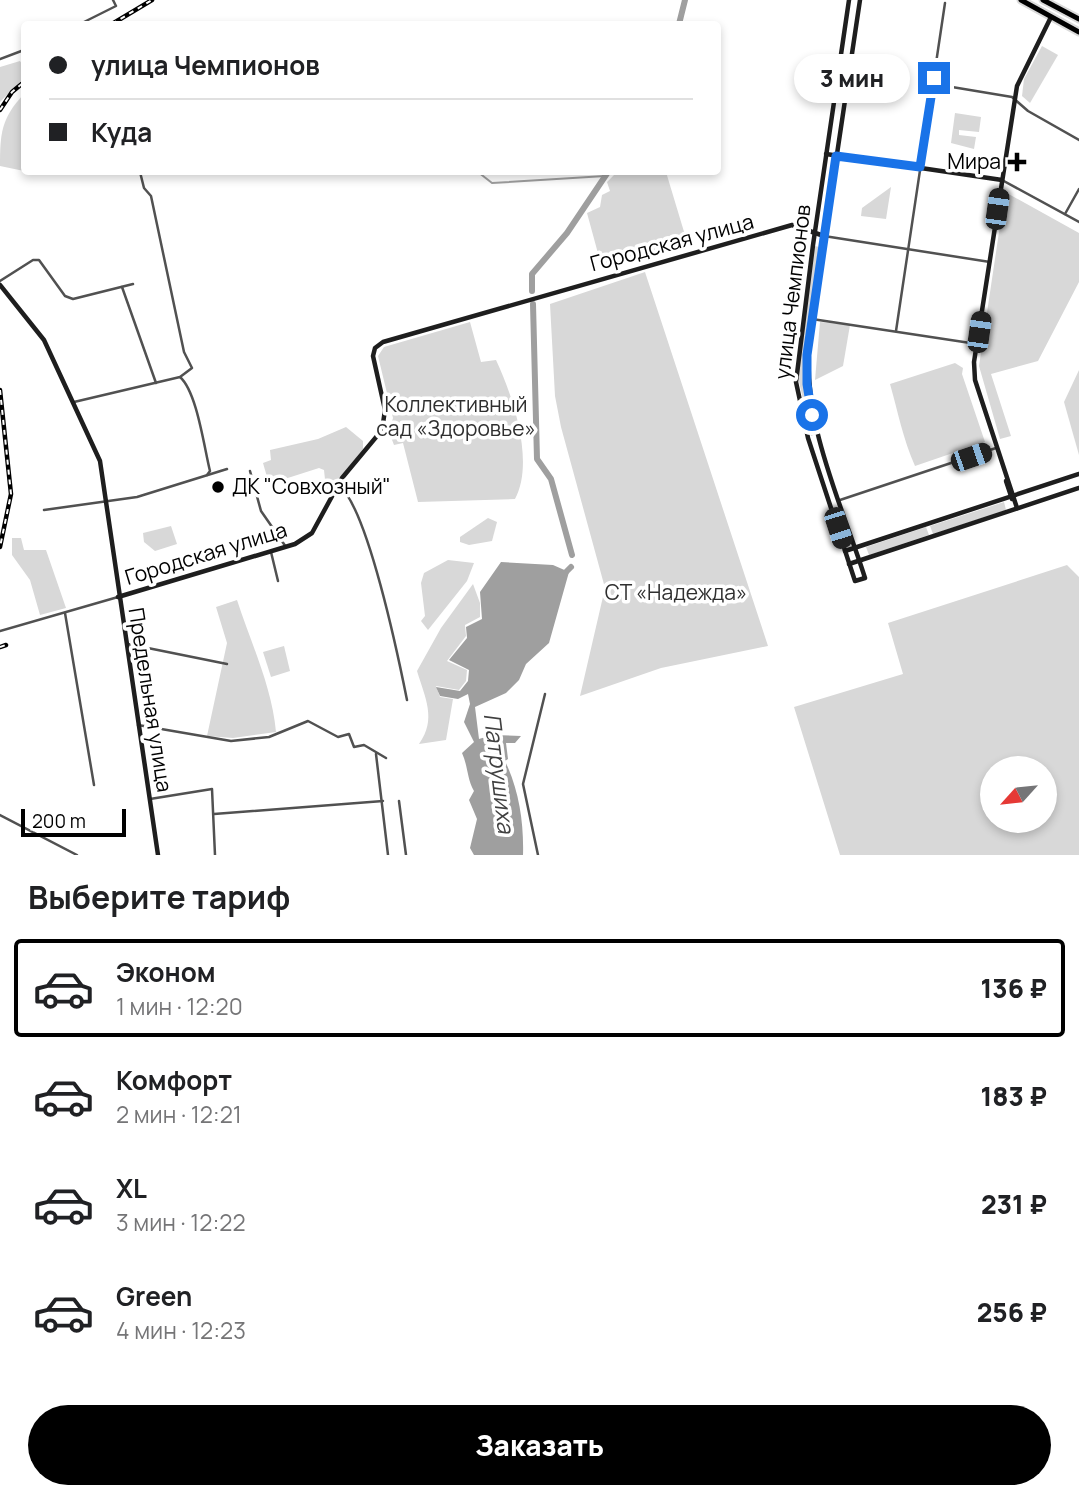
<!DOCTYPE html>
<html lang="ru">
<head>
<meta charset="utf-8">
<style>
  :root { --surface:#fff; --page:#f6f6f6; --text:#202124; --muted:#757577; --line:#e0e0e0; --accent:#000 }
  body { margin:0; font-family:Manrope,sans-serif; background:var(--page); color:var(--text); height:100vh; display:flex; flex-direction:column; font-size:26px; white-space:nowrap }
  * { box-sizing:border-box; margin:0 }
  p { font-size:23px; color:var(--muted) }
  .icon { flex:none; width:38px; height:38px; fill:none; stroke:currentColor; stroke-width:2; stroke-linecap:round; stroke-linejoin:round }
  .map { position:relative; height:855px; overflow:hidden }
  .sheet { display:flex; flex-direction:column; background:var(--surface); flex:1 }
  .sheet>* { flex:none }
  .top-card { position:absolute; left:21px; top:21px; width:700px; height:154px; border-radius:7px; box-shadow:0 4px 10px #0003; display:grid; align-content:center; height:154px; padding:0 28px; background:var(--surface) }
  .needle { width:46px; rotate:243deg }
  .controls { position:absolute; left:980px; top:756px; display:grid; gap:14px }
  .controls a { display:grid; place-items:center; width:77px; height:77px; border-radius:50%; background:var(--surface); box-shadow:0 4px 10px #0003; font-size:35px }
  .scale { position:absolute; left:21px; bottom:18px; width:105px; box-sizing:border-box; padding-left:7px; border:4px solid #000; border-top:0; font-size:19px; line-height:24px; white-space:nowrap; color:#000; -webkit-text-stroke:5px #fff; paint-order:stroke }
  .end { position:absolute; width:32px; height:32px; margin:-16px; border:9px solid #1a73e8; background:#fff; box-shadow:0 0 0 4px #fff }
  .from { border-radius:50% }
  .bubble { position:absolute; height:49px; border-radius:24px; background:var(--surface); box-shadow:0 4px 10px #0003; font-size:23px; font-weight:800; line-height:49px; text-align:center }
  .car { position:absolute; width:21px; height:42px; margin:-21px -10px; border-radius:9px; box-shadow:0 0 5px 2px #0007; background:linear-gradient(#222 24%,#8ab4d8 0 40%,#222 0 76%,#8ab4d8 0 86%,#222 0) }
  .top-card b { display:flex; align-items:center; gap:24px; height:66px; font-size:26px }
  .top-card b+b { border-top:2px solid var(--line) }
  .top-card i { width:18px; height:18px; background:var(--text) }
  ul { padding:0; list-style:none }
  li { display:flex; align-items:center; gap:21px; height:98px; margin:0 14px 10px; padding:0 14px; border:4px solid transparent; border-radius:7px }
  li div { flex:1 }
  li b { display:block; font-size:26px }
  li em { font-style:normal; font-weight:800 }
  li.selected { border-color:var(--accent) }
  li>.icon { width:63px; height:63px; stroke-width:1.5 }
  h2 { padding:0 28px; font-size:32px; line-height:84px }
  .action { display:flex; gap:14px; margin-top:auto; padding:14px 28px }
  .action a { flex:1; height:80px; border-radius:42px; background:var(--accent); color:#fff; font-size:28px; font-weight:800; line-height:80px; text-align:center }
  .map>svg:first-child { display:block }
  .green { fill:#d8d8d8; fill-rule:evenodd }
  .water { fill:#9f9f9f }
  .lines { fill:none; stroke-linecap:round; stroke-linejoin:round }
  .stream { stroke:#9f9f9f; stroke-width:2 }
  .river { stroke:#9f9f9f; stroke-width:6 }
  .primary-casing { stroke:#dbdbdb; stroke-width:9 }
  .street { stroke:#515151; stroke-width:2.5 }
  .secondary { stroke:#1e1e1e; stroke-width:4.5 }
  .primary { stroke:#000; stroke-width:5 }
  .rail-casing { stroke:#000; stroke-width:4.5 }
  .rail { stroke:#fff; stroke-width:2; stroke-dasharray:5; stroke-linecap:butt }
  .route { stroke:#1a73e8; stroke-width:9 }
  .poi-dot { fill:#000; stroke:#fff; stroke-width:2.5 }
  .labels { text-anchor:middle; stroke-width:7; stroke-linejoin:round; paint-order:stroke }
  .poi-label { font-size:21px; fill:#000; stroke:#fff; text-anchor:end }
  .street-label { font-size:21px; fill:#000; stroke:#fff }
  .park-label { font-size:21px; fill:#2f2f2f; stroke:#fff }
  .water-label { font-size:23px; font-style:italic; fill:#404040; stroke:#fff }
</style>
</head>
<body>
<div class="map">
<svg width="1079" height="855" viewBox="0 0 1079 855">
  <rect width="100%" height="100%" fill="#fff"/>
  <g class="green">
    <polygon points="1042,46 1058,55 1030,103 1022,96 1024,79"/>
    <polygon points="20,61 24,67 24,78 0,102 0,67"/>
    <path d="M24,94V171L0,166C0,134 1,118 24,94Z"/>
    <polygon points="955,113 981,117 979,132 959,130 959,135 976,137 974,149 951,143"/>
    <polygon points="617,172 666,172 688,245 602,268 587,213 600,207 602,195 610,191 607,182"/>
    <polygon points="891,187 886,219 861,216 862,208"/>
    <polygon points="1005,192 1079,233 1079,282 1038,361 991,374 1011,436 1000,439 979,366"/>
    <path d="M814,246L820,247C811,311 796,371 816,434L811,436L798,377Z"/>
    <polygon points="645,272 768,646 661,668 580,696 605,588 561,427 555,396 550,304"/>
    <path d="M470,322L481,362L496,360C513,396 535,462 515,499L418,502L403,443L394,445L389,432L393,418L378,356L384,347Z"/>
    <polygon points="820,322 850,325 843,366 815,380"/>
    <path d="M955,363L963,368L962,374L985,442L915,466C903,439 898,412 890,384Z"/>
    <polygon points="1079,370 1079,455 1064,402"/>
    <polygon points="346,427 363,441 363,449 329,492 326,489 324,470 319,468 269,484 263,463 271,460 270,450 318,439"/>
    <polygon points="1004,502 1006,510 933,534 930,526"/>
    <polygon points="488,518 497,522 492,541 469,545 460,542 460,537"/>
    <polygon points="171,526 177,544 155,551 144,542 143,533"/>
    <polygon points="926,527 929,535 869,555 866,547"/>
    <polygon points="12,538 21,538 24,550 46,550 66,608 40,615 30,580 12,555"/>
    <polygon points="448,560 474,563 467,581 428,630 421,621 425,616 421,583 424,573"/>
    <path d="M1067,565L1079,577V855H840L794,707L903,674L888,623ZM992,768H1045V821H992Z"/>
    <path d="M473,584L480,603V617L465,625L466,636L447,661L467,670L466,681L459,690L436,686L440,697L453,699L446,740L419,744C437,719 425,698 417,671L441,628Z"/>
    <path d="M237,600C251,643 272,687 276,732L233,738L207,736L227,643L216,607Z"/>
    <polygon points="284,646 290,671 271,677 263,652"/>
  </g>
  <path class="water" d="M501,562L553,565L569,572L549,643L526,664L519,680L506,693L475,707L479,739L492,735L521,736L515,743H506L508,759L505,761C519,790 524,823 523,855H474L470,848L477,819L469,800L474,791C467,779 468,766 462,753L474,742L464,722L470,704L468,694L458,699L440,696L436,687L460,691L468,681L469,670L449,660L467,638L466,627L482,619L480,592Z"/>
  <g class="lines">
    <polyline class="stream" points="478,172 492,183 605,176"/>
    <g class="river">
      <polyline points="679,24 685,0"/>
      <polyline points="532,291 532,274 567,233 608,172"/>
      <polyline points="533,304 537,459 551,479 572,555"/>
      <polyline points="563,575 571,567"/>
    </g>
    <defs>
      <g id="primary">
        <polyline points="1021,0 1079,32"/>
        <polyline points="1043,0 1079,19"/>
      </g>
    </defs>
    <use href="#primary" class="primary-casing"/>
    <g class="street">
      <polyline points="80,24 116,6 113,0"/>
      <polyline points="0,59 24,50"/>
      <polyline points="934,84 1012,97 1028,111 1079,140"/>
      <polyline points="1002,180 1079,222"/>
      <polyline points="1065,214 1079,189"/>
      <polyline points="824,236 990,262"/>
      <polyline points="0,281 33,260 39,260 65,296 73,299 133,284"/>
      <polyline points="122,287 156,383"/>
      <polyline points="812,319 977,344"/>
      <polyline points="896,331 945,3"/>
      <path d="M180,377C197,392 204,447 210,471L207,475"/>
      <polyline points="74,402 180,377 192,368 184,352 151,196 144,188 140,172"/>
      <polyline points="250,471 261,511 286,547"/>
      <path d="M338,485C367,504 399,660 407,700"/>
      <polyline points="840,500 996,448"/>
      <polyline points="44,510 137,497 227,469"/>
      <polyline points="271,552 278,581"/>
      <polyline points="65,613 94,785"/>
      <polyline points="0,631 118,597"/>
      <polyline points="128,644 227,664"/>
      <polyline points="138,725 231,741 269,737 308,721 338,737 349,734 354,747 364,745 386,758"/>
      <polyline points="376,754 388,855"/>
      <polyline points="150,799 212,789 215,855"/>
      <polyline points="399,801 406,855"/>
      <polyline points="214,814 383,801"/>
      <polyline points="0,815 77,855"/>
      <polyline points="538,855 523,784 545,694"/>
    </g>
    <g class="secondary">
      <path d="M849,0L813,245L796,382L808,438L855,581L865,578C840,499 800,419 810,335L860,0"/>
      <polyline points="826,154 1002,180"/>
      <polyline points="0,285 44,340 100,461 158,855"/>
      <polyline points="1006,481 1012,499"/>
      <polyline points="1017,508 975,380 974,362 1017,86 1051,17"/>
      <polyline points="845,551 1079,474"/>
      <polyline points="849,564 1079,488"/>
      <polyline points="118,597 295,544 312,533 342,478 382,430 385,410 373,356 375,348 383,342 792,225 824,236"/>
    </g>
    <use href="#primary" class="primary"/>
    <defs>
      <g id="rail">
        <polyline points="112,24 152,0"/>
        <polyline points="0,110 12,92 24,82"/>
        <polyline points="0,390 11,494 0,547"/>
        <polyline points="0,647 6,645"/>
      </g>
    </defs>
    <use href="#rail" class="rail-casing"/>
    <use href="#rail" class="rail"/>
  </g>
  <g class="lines">
    <polyline class="route" points="812,415 807,384 807,355 836,156 920,167 934,78"/>
  </g>
  <g class="poi-dot">
    <path d="M1013.5 151.5h7v7h7v7h-7v7h-7v-7h-7v-7h7z"/>
    <circle cx="218" cy="487" r="7"/>
  </g>
  <g class="labels">
    <g class="poi-label">
      <text x="1001" y="169">Мира</text>
      <text x="232" y="494" text-anchor="start">ДК "Совхозный"</text>
    </g>
    <g class="street-label">
      <text transform="translate(672 243) rotate(-15)" y="7">Городская улица</text>
      <text transform="translate(793 292) rotate(-83)" y="7">улица Чемпионов</text>
      <text transform="translate(206 554) rotate(-17)" y="7">Городская улица</text>
      <text transform="translate(150 700) rotate(81)" y="7">Предельная улица</text>
    </g>
    <g class="park-label">
      <text x="456" y="412">Коллективный<tspan x="456" dy="24">сад «Здоровье»</tspan></text>
      <text x="676" y="600">СТ «Надежда»</text>
    </g>
    <g class="water-label">
      <text transform="translate(499 773) rotate(83)" y="8">Патрушиха</text>
    </g>
  </g>
</svg>
<div class="controls">
<a><svg class="needle" viewBox="-14 -14 28 28"><path d="M0-13l5 13h-10z" fill="#e53935"/><path d="M0 13l5-13h-10z" fill="#757577"/></svg></a>
</div>
<div class="scale">200 m</div>
<i class="end from" style="left:812px;top:415px"></i>
<i class="end" style="left:934px;top:78px"></i>
<div class="bubble" style="left:794px;top:54px;width:116px">3 мин</div>
<i class="car" style="left:997px;top:209px;rotate:8deg"></i>
<i class="car" style="left:979px;top:332px;rotate:8deg"></i>
<i class="car" style="left:971px;top:457px;rotate:71deg"></i>
<i class="car" style="left:838px;top:528px;rotate:162deg"></i>
<div class="top-card">
<b><i class="from"></i>улица Чемпионов</b>
<b><i></i>Куда</b>
</div>
</div>
<section class="sheet">
<h2>Выберите тариф</h2>
<ul>
<li class="selected"><svg class="icon" aria-label="car" viewBox="0 0 24 24"><path d="M5 17H2v-5l4-1 3-4h7l3 4 3 1v5h-3M9 17h6M6 11h13"/><circle cx="7" cy="17" r="2"/><circle cx="17" cy="17" r="2"/></svg><div><b>Эконом</b><p>1 мин · 12:20</p></div><em>136 ₽</em></li>
<li><svg class="icon" aria-label="car" viewBox="0 0 24 24"><path d="M5 17H2v-5l4-1 3-4h7l3 4 3 1v5h-3M9 17h6M6 11h13"/><circle cx="7" cy="17" r="2"/><circle cx="17" cy="17" r="2"/></svg><div><b>Комфорт</b><p>2 мин · 12:21</p></div><em>183 ₽</em></li>
<li><svg class="icon" aria-label="car" viewBox="0 0 24 24"><path d="M5 17H2v-5l4-1 3-4h7l3 4 3 1v5h-3M9 17h6M6 11h13"/><circle cx="7" cy="17" r="2"/><circle cx="17" cy="17" r="2"/></svg><div><b>XL</b><p>3 мин · 12:22</p></div><em>231 ₽</em></li>
<li><svg class="icon" aria-label="car" viewBox="0 0 24 24"><path d="M5 17H2v-5l4-1 3-4h7l3 4 3 1v5h-3M9 17h6M6 11h13"/><circle cx="7" cy="17" r="2"/><circle cx="17" cy="17" r="2"/></svg><div><b>Green</b><p>4 мин · 12:23</p></div><em>256 ₽</em></li>
</ul>
<div class="action"><a>Заказать</a></div>
</section>
</body>
</html>
